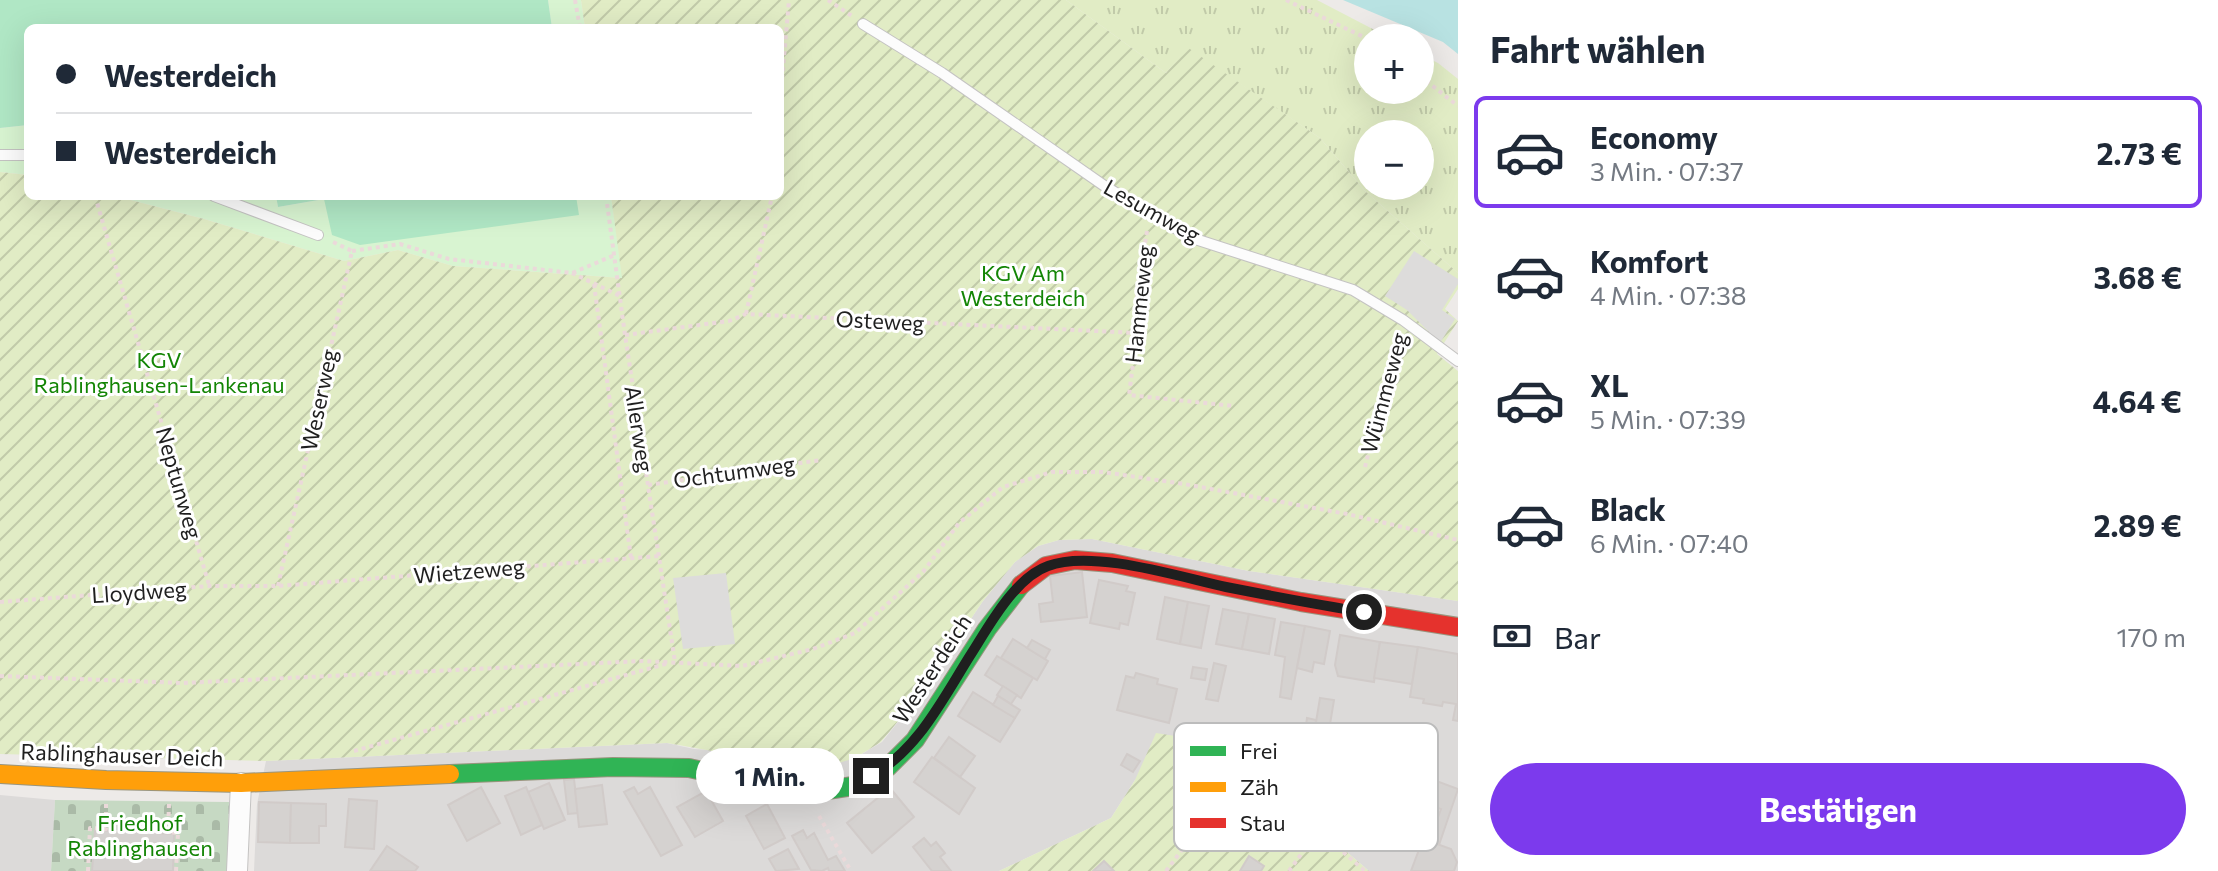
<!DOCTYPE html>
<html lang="de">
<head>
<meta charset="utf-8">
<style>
  :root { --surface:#fff; --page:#f6f6f7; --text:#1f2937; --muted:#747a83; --line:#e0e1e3; --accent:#7c3aed }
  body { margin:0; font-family:Commissioner,sans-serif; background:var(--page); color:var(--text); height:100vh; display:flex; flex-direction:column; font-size:30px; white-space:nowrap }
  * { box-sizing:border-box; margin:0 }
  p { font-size:26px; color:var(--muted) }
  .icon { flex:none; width:44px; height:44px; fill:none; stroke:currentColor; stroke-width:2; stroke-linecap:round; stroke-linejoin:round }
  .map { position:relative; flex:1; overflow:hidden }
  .drawer { display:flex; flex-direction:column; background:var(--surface); width:760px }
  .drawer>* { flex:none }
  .banner { position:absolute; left:24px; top:24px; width:760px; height:176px; border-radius:12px; box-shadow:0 8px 32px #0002; display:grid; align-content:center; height:176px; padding:0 32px; background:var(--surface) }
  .controls { position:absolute; left:1354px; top:24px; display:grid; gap:16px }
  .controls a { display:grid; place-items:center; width:80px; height:80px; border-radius:50%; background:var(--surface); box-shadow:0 8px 32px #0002; font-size:40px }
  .end { position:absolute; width:36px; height:36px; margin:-18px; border:10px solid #1f1f1f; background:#fff; box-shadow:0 0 0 4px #fff }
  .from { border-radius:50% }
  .bubble { position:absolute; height:56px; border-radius:28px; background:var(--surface); box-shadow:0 8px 32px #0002; font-size:26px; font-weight:700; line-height:56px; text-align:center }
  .banner b { display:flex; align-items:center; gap:28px; height:76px; font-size:30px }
  .banner b+b { border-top:2px solid var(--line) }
  .banner i { width:20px; height:20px; background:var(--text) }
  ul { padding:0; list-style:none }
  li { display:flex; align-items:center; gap:24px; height:112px; margin:0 16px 12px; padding:0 16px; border:4px solid transparent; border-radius:12px }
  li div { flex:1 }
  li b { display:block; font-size:30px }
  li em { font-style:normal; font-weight:700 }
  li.current { border-color:var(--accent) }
  li>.icon { width:72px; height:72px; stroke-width:1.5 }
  h2 { padding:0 32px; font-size:36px; line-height:96px }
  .pay { display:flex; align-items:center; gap:20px; height:88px; padding:0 32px; font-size:30px }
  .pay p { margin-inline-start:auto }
  .action { display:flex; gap:16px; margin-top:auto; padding:16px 32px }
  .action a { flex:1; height:92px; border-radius:48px; background:var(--accent); color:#fff; font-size:32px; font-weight:700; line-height:92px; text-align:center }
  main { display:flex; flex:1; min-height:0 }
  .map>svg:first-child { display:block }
  .residential { fill:#dcdad9 }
  .grass { fill:url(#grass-tufts); fill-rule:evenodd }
  .cemetery { fill:url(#cemetery-stones) }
  .park { fill:#d8f4d1 }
  .garden { fill:url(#garden-furrows) }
  .pitch { fill:#b0e7c5 }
  .parking { fill:#dddcdb }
  .water { fill:#b8e2e2 }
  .building { fill:#d5d2d0; stroke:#d1cbc9; stroke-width:2 }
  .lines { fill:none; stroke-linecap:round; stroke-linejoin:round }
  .lane-casing { stroke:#c4c3c2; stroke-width:12 }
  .street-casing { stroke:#c4c3c2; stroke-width:22 }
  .fast-casing { stroke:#99957e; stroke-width:20 }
  .slow-casing { stroke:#99957e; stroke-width:20 }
  .jam-casing { stroke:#99957e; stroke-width:20 }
  .path { stroke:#ebd9da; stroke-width:4; stroke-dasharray:4 4; stroke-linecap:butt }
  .lane { stroke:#fcfcfc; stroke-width:10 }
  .street { stroke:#fcfcfc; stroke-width:20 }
  .fast { stroke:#30b455; stroke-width:18 }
  .slow { stroke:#ff9f0a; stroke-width:18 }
  .jam { stroke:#e5322d; stroke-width:18 }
  .route { stroke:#1f1f1f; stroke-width:10 }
  .labels { text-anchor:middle; stroke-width:6; stroke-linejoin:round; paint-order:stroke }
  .street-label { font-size:22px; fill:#1f1f1f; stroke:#fff }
  .park-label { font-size:22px; fill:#138505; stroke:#fff }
  .key { fill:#fff; stroke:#bcbcbc; stroke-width:2 }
  .key-label { font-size:22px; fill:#1f1f1f }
</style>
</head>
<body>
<main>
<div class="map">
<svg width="1458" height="871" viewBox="0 0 1458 871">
  <defs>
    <pattern id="grass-tufts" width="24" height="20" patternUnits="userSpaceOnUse" patternTransform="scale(2)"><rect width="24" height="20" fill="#e1ecc5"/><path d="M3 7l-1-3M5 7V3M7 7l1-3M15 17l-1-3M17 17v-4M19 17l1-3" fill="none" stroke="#c1caa9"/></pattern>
    <pattern id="cemetery-stones" width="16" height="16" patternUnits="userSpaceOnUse" patternTransform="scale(2)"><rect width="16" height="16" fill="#c6d9c3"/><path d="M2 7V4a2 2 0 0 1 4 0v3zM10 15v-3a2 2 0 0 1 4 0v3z" fill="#aabaa7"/></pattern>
    <pattern id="garden-furrows" width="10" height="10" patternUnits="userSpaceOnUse" patternTransform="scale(2)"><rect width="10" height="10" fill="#e1ecc5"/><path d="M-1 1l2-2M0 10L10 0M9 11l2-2" fill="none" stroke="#c1caa9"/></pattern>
  </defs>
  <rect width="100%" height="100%" fill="#edeae8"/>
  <g class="residential">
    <polygon points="1092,539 1249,571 1458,601 1458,871 1369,871 1228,750 1135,780 1111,818 999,871 254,871 257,804 266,761 667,743 694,749 855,758 882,742 918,697 983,601 1015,562 1038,546 1059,540"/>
    <polygon points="0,795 55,800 51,871 0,871"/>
  </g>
  <path class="grass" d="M1066,0H1317L1390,38H1368V90H1420V54L1438,63L1458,79V273L1365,191L1320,138L1187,48L1166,73ZM1368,134H1420V186H1368Z"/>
  <polygon class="cemetery" points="55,800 229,802 227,871 51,871"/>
  <g class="park">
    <polygon points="548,0 581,0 585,28 552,28"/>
    <polygon points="28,125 28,175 0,172 0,128"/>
    <polygon points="115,196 276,196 278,207 324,199 611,196 623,278 453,266 398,250 344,261 204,219"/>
  </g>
  <g class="garden">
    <polygon points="581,0 1066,0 1166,73 1187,47 1320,138 1365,191 1458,273 1458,289 1445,309 1458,321 1437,354 1458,371 1458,601 1249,571 1092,539 1059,540 1038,546 1015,562 983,601 918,697 881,742 855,758 829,766 802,767 667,743 266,761 0,754 0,172 28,175 28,196 115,196 204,219 344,261 398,250 453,266 622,278 611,196 780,196 780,28 585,28"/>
    <polygon points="1156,733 1208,741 1228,750 1369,871 999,871 1111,818 1135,780"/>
  </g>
  <g class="pitch">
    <polygon points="0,0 548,0 552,28 28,28 28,125 0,128"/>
    <polygon points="276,196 576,196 579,215 360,245 332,235 324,199 278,207"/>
  </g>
  <g class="parking">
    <polygon points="1414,251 1458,279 1458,284 1442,310 1455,319 1440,343 1407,310 1385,296"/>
    <polygon points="726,573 735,644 683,649 673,578"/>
  </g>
  <polygon class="water" points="1343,0 1458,0 1458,54 1443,42"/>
  <g class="building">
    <polygon points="1082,572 1087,617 1041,622 1039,604 1053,602 1050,576"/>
    <polygon points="1099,580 1128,586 1126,591 1135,593 1128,625 1120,623 1119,629 1090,623"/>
    <polygon points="1165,597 1188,602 1180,644 1157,639"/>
    <polygon points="1188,602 1209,606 1201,648 1180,644"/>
    <polygon points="1223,609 1249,614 1242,649 1216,644"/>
    <polygon points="1249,614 1275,619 1269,654 1242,649"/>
    <polygon points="1281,622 1305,626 1291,699 1280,697 1285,657 1275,655"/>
    <polygon points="1305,626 1330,631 1324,664 1314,662 1312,672 1297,668"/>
    <polygon points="1340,635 1380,642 1374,682 1338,676 1335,665"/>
    <polygon points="1013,639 1048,661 1037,680 1001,658"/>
    <polygon points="1032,640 1050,650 1045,659 1027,648"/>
    <polygon points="1380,642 1418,647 1412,684 1374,678"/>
    <polygon points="1418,647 1458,654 1458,721 1453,720 1456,704 1443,702 1442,706 1423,703 1424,699 1410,697"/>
    <polygon points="997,656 1033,678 1021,698 985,675"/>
    <polygon points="1214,663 1226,666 1218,701 1206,699"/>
    <polygon points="1193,667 1207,669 1205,680 1191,678"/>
    <polygon points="1136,673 1158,679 1157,684 1177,689 1169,723 1117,710 1126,676 1134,678"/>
    <polygon points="1003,686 1017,695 1011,704 997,695"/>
    <polygon points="973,692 1015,718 1000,742 958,716"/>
    <polygon points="998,696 1020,710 1015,718 993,705"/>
    <polygon points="1320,698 1334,700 1326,748 1312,746"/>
    <polygon points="1307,718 1316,720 1313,742 1304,740"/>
    <polygon points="949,737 975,756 960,777 934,758"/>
    <polygon points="1127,754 1140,761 1133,772 1121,765"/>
    <polygon points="932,757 975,788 959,814 914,782"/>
    <polygon points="1383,761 1458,789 1439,845 1429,841 1441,809 1375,784"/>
    <polygon points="574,779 578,813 568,814 564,780"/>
    <polygon points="549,783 565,820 544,829 528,792"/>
    <polygon points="602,785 607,824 579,827 575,789"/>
    <polygon points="481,787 500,823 467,841 448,805"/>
    <polygon points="526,787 542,825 521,835 505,796"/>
    <polygon points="634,787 638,794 650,787 682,845 661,856 624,792"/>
    <polygon points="890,788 914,817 872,853 847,823"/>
    <polygon points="706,791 723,821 695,837 677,807"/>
    <polygon points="349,799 377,801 374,849 345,847"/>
    <polygon points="259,802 291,803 290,843 258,842"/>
    <polygon points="291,803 326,804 326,826 319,826 319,843 290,843"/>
    <polygon points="767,804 785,838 764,849 746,816"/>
    <polygon points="95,830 174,834 173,871 92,871"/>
    <polygon points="803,830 807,838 814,833 828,860 836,856 845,871 829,871 828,868 822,871 811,870 792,836"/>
    <polygon points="924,838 931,846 936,842 945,853 940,857 951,871 932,871 913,847"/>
    <polygon points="1423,839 1451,849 1457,862 1454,871 1411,871"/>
    <polygon points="387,846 418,867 415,871 370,871"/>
    <polygon points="788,849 799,869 776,871 769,859"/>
    <polygon points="1249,856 1264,866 1261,871 1240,871"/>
    <polygon points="1104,861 1114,871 1093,871"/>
  </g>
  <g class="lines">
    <defs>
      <g id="lane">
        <polyline points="863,24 942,73 1106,187 1192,238 1353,290 1403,320 1458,361"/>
        <polyline points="0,155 28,155"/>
        <polyline points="214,196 318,235"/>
      </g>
      <polyline id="street" points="237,871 241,783"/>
      <polyline id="fast" points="450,774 613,767 689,768 778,788 821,791 853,786 888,767 915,740 987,629 1021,585"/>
      <polyline id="slow" points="0,774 106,780 241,783 450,774"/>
      <polyline id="jam" points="1021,585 1046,566 1075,560 1112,563 1301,602 1458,627"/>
    </defs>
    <use href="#lane" class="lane-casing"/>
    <use href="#street" class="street-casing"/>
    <use href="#fast" class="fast-casing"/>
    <use href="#slow" class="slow-casing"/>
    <use href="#jam" class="jam-casing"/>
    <g class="path">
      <polyline points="575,0 580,28"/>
      <polyline points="828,0 852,16"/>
      <polyline points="1286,0 1368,39"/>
      <polyline points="1420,76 1458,106"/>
      <polyline points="780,103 789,0"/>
      <polyline points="95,196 209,585"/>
      <polyline points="606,196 625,335 675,662"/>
      <polyline points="1147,231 1137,294 1137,333 1129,395 1234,406"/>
      <polyline points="352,251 400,244 449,259 572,273 615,255"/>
      <polyline points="572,273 620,296"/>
      <polyline points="594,284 631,558"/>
      <polyline points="746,314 772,196"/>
      <polyline points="625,335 729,321 746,314 1137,333"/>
      <polyline points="1365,467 1398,337"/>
      <polyline points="648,485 821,460"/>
      <polyline points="278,586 352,251 331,241"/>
      <polyline points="0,602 209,586 278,586 659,556"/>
      <polyline points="0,676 183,683 642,661 742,666 813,649 855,633 923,572 959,523 1003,487 1052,472 1103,472 1184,484 1347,514 1458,540"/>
      <polyline points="1210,737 1365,871"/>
      <polyline points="354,751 669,663"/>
      <polyline points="169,804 168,832 178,833 176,871"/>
      <polyline points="819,816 851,871"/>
      <polyline points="88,871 90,828 106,829 106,803"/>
      <polyline points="1166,871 1244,768"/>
      <polyline points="1289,871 1318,831"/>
    </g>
    <use href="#lane" class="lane"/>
    <use href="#street" class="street"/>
    <use href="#fast" class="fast"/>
    <use href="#slow" class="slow"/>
    <use href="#jam" class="jam"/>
  </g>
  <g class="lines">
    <path class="route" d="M871,776C919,750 944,696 973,651C990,624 1016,577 1048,566C1092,549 1180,577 1226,587C1272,596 1318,605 1364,612"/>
  </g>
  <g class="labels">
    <g class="street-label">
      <text transform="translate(1152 211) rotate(29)" y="8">Lesumweg</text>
      <text transform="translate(1139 304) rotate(-84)" y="8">Hammeweg</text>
      <text transform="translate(880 321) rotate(3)" y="8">Osteweg</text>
      <text transform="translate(1384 393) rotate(-75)" y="8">Wümmeweg</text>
      <text transform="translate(319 400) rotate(-78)" y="8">Weserweg</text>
      <text transform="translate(639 429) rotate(81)" y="8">Allerweg</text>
      <text transform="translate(734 472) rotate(-8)" y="8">Ochtumweg</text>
      <text transform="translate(179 483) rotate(74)" y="8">Neptunweg</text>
      <text transform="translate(469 571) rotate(-5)" y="8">Wietzeweg</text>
      <text transform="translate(139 592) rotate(-4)" y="8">Lloydweg</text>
      <text transform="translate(932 669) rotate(-57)" y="8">Westerdeich</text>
      <text transform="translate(122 755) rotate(2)" y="8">Rablinghauser Deich</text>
    </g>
    <g class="park-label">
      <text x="1023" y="281">KGV Am<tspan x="1023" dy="25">Westerdeich</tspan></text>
      <text x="159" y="368">KGV<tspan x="159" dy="25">Rablinghausen-Lankenau</tspan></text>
      <text x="140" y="831">Friedhof<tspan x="140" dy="25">Rablinghausen</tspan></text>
    </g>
  </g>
  <rect x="1174" y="723" width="264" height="128" rx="12" class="key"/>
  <rect x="1190" y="746" width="36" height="10" fill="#30b455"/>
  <rect x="1190" y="782" width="36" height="10" fill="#ff9f0a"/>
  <rect x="1190" y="818" width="36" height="10" fill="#e5322d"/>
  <g class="key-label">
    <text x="1240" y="759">Frei</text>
    <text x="1240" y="795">Zäh</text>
    <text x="1240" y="831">Stau</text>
  </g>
</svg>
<div class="controls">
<a>+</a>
<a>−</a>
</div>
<i class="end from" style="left:1364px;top:612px"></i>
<i class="end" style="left:871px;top:776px"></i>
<div class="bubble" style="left:696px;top:748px;width:148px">1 Min.</div>
<div class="banner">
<b><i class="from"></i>Westerdeich</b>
<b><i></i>Westerdeich</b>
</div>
</div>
<section class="drawer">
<h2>Fahrt wählen</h2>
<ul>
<li class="current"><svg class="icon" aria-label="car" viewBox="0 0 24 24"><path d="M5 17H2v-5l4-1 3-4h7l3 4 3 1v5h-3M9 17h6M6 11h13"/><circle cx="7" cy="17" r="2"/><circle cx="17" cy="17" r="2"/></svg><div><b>Economy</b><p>3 Min. · 07:37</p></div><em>2.73 €</em></li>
<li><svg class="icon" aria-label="car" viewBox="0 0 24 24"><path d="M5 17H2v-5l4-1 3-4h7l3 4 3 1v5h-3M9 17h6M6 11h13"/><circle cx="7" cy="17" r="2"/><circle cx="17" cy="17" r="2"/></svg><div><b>Komfort</b><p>4 Min. · 07:38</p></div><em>3.68 €</em></li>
<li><svg class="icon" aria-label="car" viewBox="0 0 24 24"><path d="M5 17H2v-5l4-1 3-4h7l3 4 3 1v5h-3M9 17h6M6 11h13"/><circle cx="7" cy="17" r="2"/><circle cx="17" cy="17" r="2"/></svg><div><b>XL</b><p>5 Min. · 07:39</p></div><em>4.64 €</em></li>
<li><svg class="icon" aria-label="car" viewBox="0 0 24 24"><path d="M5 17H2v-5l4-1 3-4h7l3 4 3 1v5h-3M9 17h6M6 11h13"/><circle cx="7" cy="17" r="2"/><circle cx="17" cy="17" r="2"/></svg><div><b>Black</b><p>6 Min. · 07:40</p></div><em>2.89 €</em></li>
</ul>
<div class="pay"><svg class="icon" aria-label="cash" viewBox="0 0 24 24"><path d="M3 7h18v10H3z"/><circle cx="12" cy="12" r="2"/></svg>Bar<p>170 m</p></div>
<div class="action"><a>Bestätigen</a></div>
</section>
</main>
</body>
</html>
